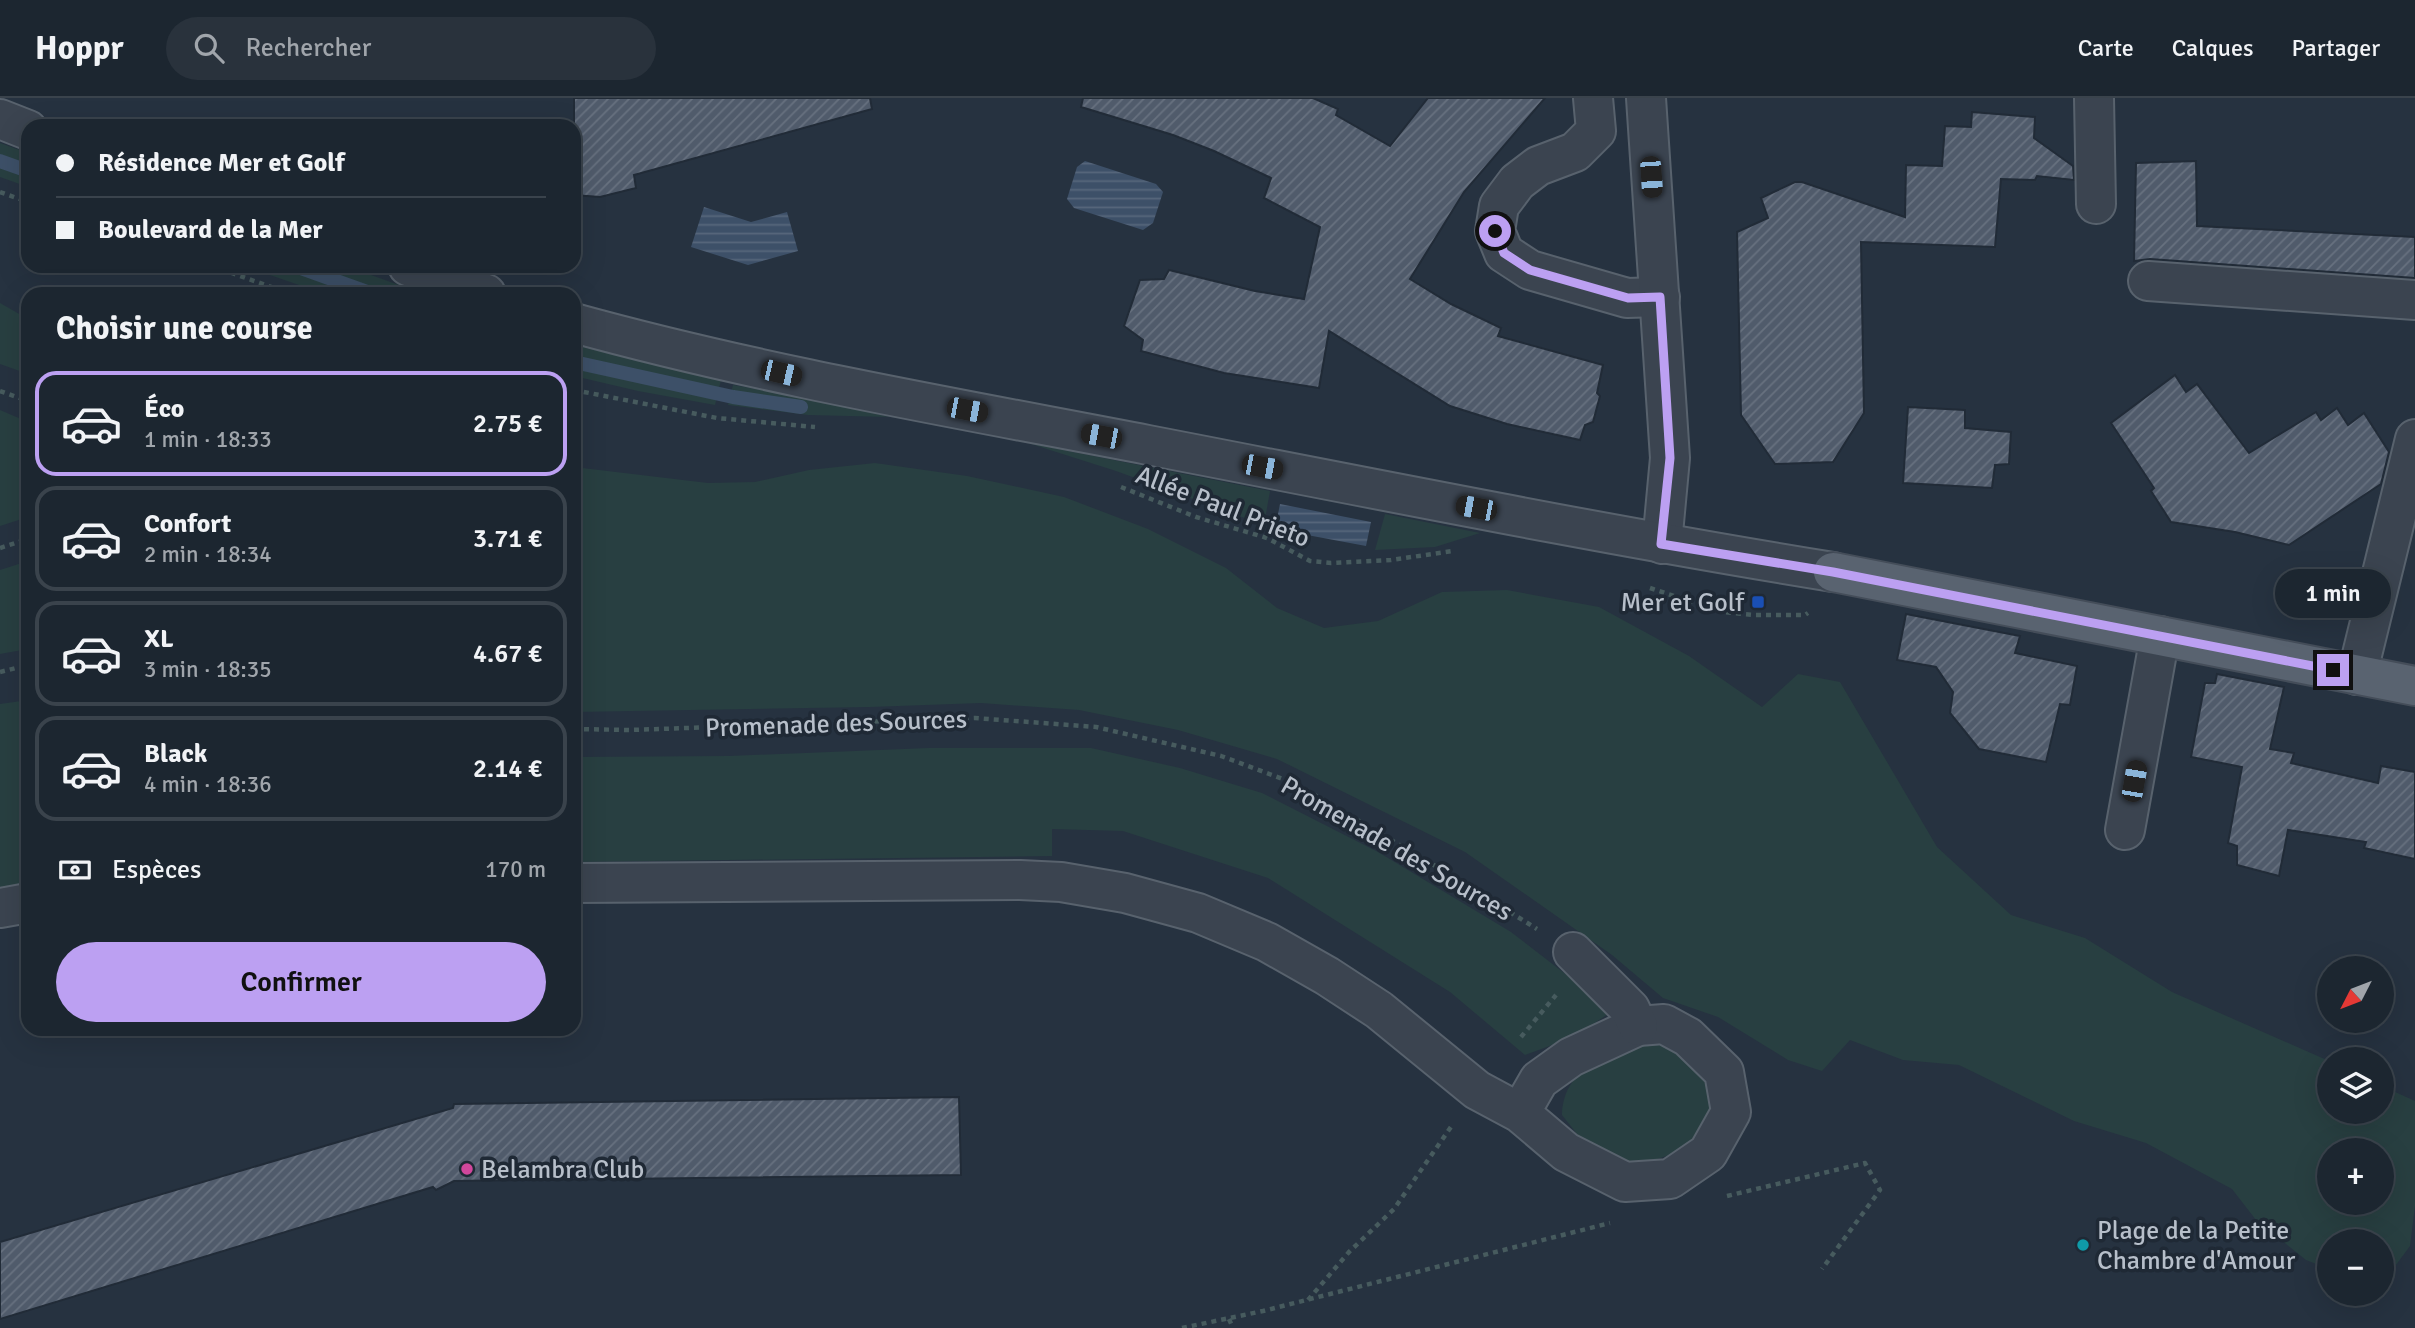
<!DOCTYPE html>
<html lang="fr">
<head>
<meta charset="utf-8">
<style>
  :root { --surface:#1c2630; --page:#29323c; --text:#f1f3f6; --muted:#a0a5ab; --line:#3a434c; --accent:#bca0f2 }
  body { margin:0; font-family:Signika,sans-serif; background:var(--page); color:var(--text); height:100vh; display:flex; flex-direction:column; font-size:26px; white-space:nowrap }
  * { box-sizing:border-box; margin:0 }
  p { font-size:23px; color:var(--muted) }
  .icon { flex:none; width:38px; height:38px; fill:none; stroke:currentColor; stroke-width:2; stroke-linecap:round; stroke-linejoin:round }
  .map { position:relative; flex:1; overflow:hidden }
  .sheet { position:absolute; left:21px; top:189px; width:560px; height:749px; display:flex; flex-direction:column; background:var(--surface); border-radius:21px; box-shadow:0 7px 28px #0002,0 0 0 2px var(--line) }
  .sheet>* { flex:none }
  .banner { position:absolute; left:21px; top:21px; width:560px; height:154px; border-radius:21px; box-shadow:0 7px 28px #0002,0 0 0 2px var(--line); display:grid; align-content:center; height:154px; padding:0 35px; background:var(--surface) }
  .needle { width:46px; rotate:228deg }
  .controls { position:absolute; left:2317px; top:858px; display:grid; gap:14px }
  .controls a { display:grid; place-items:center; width:77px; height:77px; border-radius:50%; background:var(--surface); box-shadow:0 7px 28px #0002,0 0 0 2px var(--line); font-size:35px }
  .end { position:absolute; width:32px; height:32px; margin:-16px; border:9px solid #bca0f2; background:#111; box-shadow:0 0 0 4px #111 }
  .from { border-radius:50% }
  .bubble { position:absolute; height:49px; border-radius:24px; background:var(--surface); box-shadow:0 7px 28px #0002,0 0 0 2px var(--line); font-size:23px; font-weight:600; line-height:49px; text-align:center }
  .car { position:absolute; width:21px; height:42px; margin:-21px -10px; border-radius:9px; box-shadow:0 0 5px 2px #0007; background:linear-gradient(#222 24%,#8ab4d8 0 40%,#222 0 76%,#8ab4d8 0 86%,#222 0) }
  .banner b { display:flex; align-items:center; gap:24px; height:66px; font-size:26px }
  .banner b+b { border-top:2px solid var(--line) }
  .banner i { width:18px; height:18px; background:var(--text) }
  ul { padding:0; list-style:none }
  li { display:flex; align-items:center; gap:21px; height:105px; margin:0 14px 10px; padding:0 21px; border:4px solid var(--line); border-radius:21px }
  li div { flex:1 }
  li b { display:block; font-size:26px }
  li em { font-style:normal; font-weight:600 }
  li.current { border-color:var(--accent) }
  li>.icon { width:63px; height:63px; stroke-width:1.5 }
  h2 { padding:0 35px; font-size:32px; line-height:84px }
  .pay { display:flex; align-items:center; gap:18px; height:77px; padding:0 35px; font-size:26px }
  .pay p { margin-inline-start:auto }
  .primary-button { display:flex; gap:14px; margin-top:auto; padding:14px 35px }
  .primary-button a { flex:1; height:80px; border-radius:42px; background:var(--accent); color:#111; font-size:28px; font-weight:600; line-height:80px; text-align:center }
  header { display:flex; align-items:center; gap:42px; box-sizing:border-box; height:98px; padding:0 35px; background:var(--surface); border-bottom:2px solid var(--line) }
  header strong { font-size:33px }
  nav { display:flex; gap:38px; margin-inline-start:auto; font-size:24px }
  .search { width:490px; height:63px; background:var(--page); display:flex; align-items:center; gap:18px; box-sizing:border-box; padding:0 24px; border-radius:38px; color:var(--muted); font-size:26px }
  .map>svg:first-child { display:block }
  .grass { fill:#283f41; fill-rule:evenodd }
  .water { fill:url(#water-rules) }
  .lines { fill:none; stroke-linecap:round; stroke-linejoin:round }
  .stream { stroke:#3d5068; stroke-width:14 }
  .building { fill:url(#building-hatch); stroke:#212b37; stroke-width:2 }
  .minor-casing { stroke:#58626d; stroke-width:42 }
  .major-casing { stroke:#444d59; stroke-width:42 }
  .path { stroke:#475b5e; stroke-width:4.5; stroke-dasharray:5 5; stroke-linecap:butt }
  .minor { stroke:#3b4450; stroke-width:38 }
  .major { stroke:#596370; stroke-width:38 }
  .route { stroke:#bca0f2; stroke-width:9 }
  .transit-dot { fill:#1a4fb4; stroke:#1f2935; stroke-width:2.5 }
  .hotel-dot { fill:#d1479c; stroke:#1f2935; stroke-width:2.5 }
  .culture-dot { fill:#0f9aa8; stroke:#1f2935; stroke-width:2.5 }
  .labels { text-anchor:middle; stroke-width:7; stroke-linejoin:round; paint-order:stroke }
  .street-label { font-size:26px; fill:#b7bfca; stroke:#1f2935 }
  .poi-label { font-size:26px; fill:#b7bfca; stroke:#1f2935; text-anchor:start }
</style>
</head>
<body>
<header>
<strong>Hoppr</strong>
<div class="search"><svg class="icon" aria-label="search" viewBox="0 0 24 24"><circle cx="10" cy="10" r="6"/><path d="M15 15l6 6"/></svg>Rechercher</div>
<nav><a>Carte</a><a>Calques</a><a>Partager</a></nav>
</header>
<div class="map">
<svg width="2415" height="1230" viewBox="0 0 2415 1230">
  <defs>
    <pattern id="water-rules" width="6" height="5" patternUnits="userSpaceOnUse" patternTransform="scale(1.75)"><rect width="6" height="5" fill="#3d5068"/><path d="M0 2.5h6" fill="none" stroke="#57677c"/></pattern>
    <pattern id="building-hatch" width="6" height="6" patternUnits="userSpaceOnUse" patternTransform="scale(1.75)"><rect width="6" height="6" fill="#505b6b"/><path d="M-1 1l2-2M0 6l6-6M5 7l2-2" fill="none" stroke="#67717f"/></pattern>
  </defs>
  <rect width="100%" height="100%" fill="#263240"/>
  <g class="grass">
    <polygon points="0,45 28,55 28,89 0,79"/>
    <polygon points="244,168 346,168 424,196 325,196"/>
    <polygon points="0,205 28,221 28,276 0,266"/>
    <polygon points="574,247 721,282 715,307 638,293 574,278"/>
    <polygon points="733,287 816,301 889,319 808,317 728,307"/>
    <polygon points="0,312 28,324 28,419 0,428"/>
    <polygon points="1028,345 1270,393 1264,427 1116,373"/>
    <path d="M875,365L967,378L1064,399L1148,431L1226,470L1277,510L1324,530L1378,523L1442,494L1507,492L1599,509L1689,558L1762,609L1798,576L1840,584L1937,749L2011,817L2085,840L2172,894L2329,963V1013H2382V988L2415,1003V1108L2410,1148L2382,1186V1143H2329V1171L2306,1162L2256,1122L2232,1091L2146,1045L2074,1023L1959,967L1903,962L1850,942L1822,973L1788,962L1718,919L1663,900L1612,857L1465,754L1277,661L1178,632L1079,612L981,605L870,609L574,614V369L708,385L755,384L809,372ZM2329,1052H2382V1104H2329Z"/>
    <polygon points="1385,416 1480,435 1435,449 1375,452"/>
    <polygon points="28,463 28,551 0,556 0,472"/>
    <polygon points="28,602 28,789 0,794 0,606"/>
    <polygon points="929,650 1091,650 1180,670 1262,695 1378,754 1511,834 1581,888 1608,916 1574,939 1525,957 1450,894 1268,780 1123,733 1052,731 1052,758 574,764 574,659 729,658"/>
    <path d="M1637,947H1658L1678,953L1706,983L1710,1003L1709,1019L1699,1036L1678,1054L1646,1065L1618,1062L1585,1046L1562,1017C1564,971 1600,963 1637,947Z"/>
  </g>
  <g class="water">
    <polygon points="1085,63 1156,86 1163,94 1153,125 1143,132 1074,110 1067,101 1077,69"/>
    <polygon points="704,109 751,124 787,114 798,153 748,167 691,149"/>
    <polygon points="1280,406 1371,424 1366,448 1275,431"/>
  </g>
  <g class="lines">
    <g class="stream">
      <polyline points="0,63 28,73"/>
      <polyline points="295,168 373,196"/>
      <polyline points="574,264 733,299 801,309"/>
    </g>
  </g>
  <g class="building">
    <polygon points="574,0 870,0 872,11 634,77 636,90 600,99 574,97"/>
    <polygon points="1083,0 1313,0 1338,11 1336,17 1390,48 1428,0 1545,0 1464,94 1410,181 1451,206 1501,230 1498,238 1603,267 1597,295 1600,298 1593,324 1585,327 1580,342 1507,326 1450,308 1329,233 1319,290 1224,275 1141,253 1143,242 1124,228 1140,182 1164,181 1169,172 1255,193 1304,201 1320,129 1264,100 1271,80 1214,53 1173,37 1081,9"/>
    <polygon points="1972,14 2035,19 2034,40 2073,68 2074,82 2037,78 2035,82 2001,81 1995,149 1861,144 1864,315 1833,364 1775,366 1741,317 1737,134 1768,120 1761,100 1795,84 1802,84 1905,119 1906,67 1942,68 1945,28 1971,29"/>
    <polygon points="2196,63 2197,128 2415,139 2415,180 2150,161 2134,163 2136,65"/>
    <polygon points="2175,277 2186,294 2197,286 2249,355 2316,314 2321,322 2337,310 2348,327 2364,315 2389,354 2381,386 2289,447 2235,434 2171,424 2151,393 2154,390 2111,325"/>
    <polygon points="1908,309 1965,312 1965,330 2011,334 2009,366 1995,367 1992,390 1903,385"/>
    <polygon points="1906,516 2020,538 2015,555 2077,568 2070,607 2060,606 2046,664 1979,651 1950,615 1953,594 1936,569 1897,562"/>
    <polygon points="2217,576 2284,589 2270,651 2294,655 2291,665 2378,685 2381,668 2415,674 2415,761 2364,750 2366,744 2288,732 2279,778 2237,767 2237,748 2228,745 2242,669 2191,659 2205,585 2215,585"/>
    <polygon points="959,999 961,1077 454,1083 436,1092 433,1089 0,1221 0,1144 453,1010 454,1006"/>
  </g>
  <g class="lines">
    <defs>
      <g id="minor">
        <polyline points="1593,0 1596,33 1575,54 1538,68 1517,84 1499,108 1495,133 1504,155 1530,172 1627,200 1660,199"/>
        <polyline points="1646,0 1670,360 1662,446"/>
        <polyline points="2094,0 2096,106"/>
        <polyline points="0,21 28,32"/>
        <polyline points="408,168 486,196"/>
        <polyline points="2148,183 2415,202"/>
        <path d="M574,225C762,277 956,310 1148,347C1376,391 1603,437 1833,474"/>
        <polyline points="2357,577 2415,341"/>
        <polyline points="2125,732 2160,538"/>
        <polyline points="574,785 1020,782 1061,784 1125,795 1198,815 1267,844 1327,878 1379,912 1477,992 1520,1015 1566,1054 1625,1084 1670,1081 1708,1055 1731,1014 1724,974 1688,939 1664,926 1638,928 1571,959 1539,982 1520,1015"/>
        <polyline points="0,810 28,805"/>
        <polyline points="1573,854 1630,911 1638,928"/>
      </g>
      <polyline id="major" points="1833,474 2415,588"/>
    </defs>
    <use href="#minor" class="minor-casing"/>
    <use href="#major" class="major-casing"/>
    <g class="path">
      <polyline points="0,94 28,104"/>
      <polyline points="212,168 291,196"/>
      <polyline points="574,292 717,320 815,329"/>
      <polyline points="0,293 28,303"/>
      <polyline points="1121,389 1196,419 1267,440 1310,463 1331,465 1391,462 1453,453"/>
      <polyline points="0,450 28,441"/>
      <polyline points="1650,490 1722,514 1755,517 1805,517 1808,515"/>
      <polyline points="0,574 28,567"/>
      <polyline points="574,631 630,632 975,620 1096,629 1221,658 1296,686 1449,776 1537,831"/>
      <polyline points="1521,939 1556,897"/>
      <polyline points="1727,1098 1865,1065 1880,1092 1822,1171"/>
      <polyline points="1308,1202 1349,1154 1394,1111 1453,1026"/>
      <polyline points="1229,1221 1233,1230"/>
      <polyline points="1182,1230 1263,1213 1610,1125"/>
    </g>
    <use href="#minor" class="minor"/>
    <use href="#major" class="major"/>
  </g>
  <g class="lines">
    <polyline class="route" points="1495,133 1504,155 1530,172 1628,200 1660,199 1670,360 1661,446 1833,474 2333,572"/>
  </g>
  <rect class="transit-dot" x="1751" y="497" width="14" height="14" rx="3.5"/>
  <circle class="hotel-dot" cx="467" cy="1071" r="7"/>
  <circle class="culture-dot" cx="2083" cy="1147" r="7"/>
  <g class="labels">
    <g class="street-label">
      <text transform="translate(1223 408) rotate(21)" y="9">Allée Paul Prieto</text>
      <text transform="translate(836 625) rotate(-2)" y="9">Promenade des Sources</text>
      <text transform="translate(1397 750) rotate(30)" y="9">Promenade des Sources</text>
    </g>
    <g class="poi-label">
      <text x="1744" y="513" text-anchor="end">Mer et Golf</text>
      <text x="481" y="1080">Belambra Club</text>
      <text x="2097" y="1141">Plage de la Petite<tspan x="2097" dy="30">Chambre d'Amour</tspan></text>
    </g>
  </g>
</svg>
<div class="controls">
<a><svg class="needle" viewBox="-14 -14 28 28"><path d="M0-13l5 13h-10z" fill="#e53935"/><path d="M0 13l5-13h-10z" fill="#a0a5ab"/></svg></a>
<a><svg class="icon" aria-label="layers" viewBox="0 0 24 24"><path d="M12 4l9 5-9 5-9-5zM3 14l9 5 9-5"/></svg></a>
<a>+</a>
<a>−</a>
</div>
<i class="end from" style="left:1495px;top:133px"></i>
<i class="end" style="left:2333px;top:572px"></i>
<div class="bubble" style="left:2275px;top:471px;width:116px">1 min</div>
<i class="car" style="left:1651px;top:79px;rotate:176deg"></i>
<i class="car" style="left:781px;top:275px;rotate:103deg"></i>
<i class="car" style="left:967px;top:312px;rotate:101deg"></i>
<i class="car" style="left:1101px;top:338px;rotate:281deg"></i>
<i class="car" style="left:1262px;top:369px;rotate:101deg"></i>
<i class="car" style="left:1476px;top:410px;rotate:281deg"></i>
<i class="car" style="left:2134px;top:683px;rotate:10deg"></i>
<div class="banner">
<b><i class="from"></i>Résidence Mer et Golf</b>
<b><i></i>Boulevard de la Mer</b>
</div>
<section class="sheet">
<h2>Choisir une course</h2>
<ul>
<li class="current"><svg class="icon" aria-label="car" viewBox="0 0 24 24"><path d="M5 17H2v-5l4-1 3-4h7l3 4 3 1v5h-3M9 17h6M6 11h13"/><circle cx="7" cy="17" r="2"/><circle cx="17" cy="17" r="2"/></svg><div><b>Éco</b><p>1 min · 18:33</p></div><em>2.75 €</em></li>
<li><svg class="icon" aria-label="car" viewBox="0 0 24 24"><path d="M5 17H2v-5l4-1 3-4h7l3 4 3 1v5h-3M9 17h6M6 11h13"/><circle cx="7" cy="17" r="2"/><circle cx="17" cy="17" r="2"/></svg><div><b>Confort</b><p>2 min · 18:34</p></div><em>3.71 €</em></li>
<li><svg class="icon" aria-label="car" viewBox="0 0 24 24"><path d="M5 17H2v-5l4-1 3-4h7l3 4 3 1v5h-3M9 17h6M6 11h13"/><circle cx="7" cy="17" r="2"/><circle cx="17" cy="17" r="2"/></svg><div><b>XL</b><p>3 min · 18:35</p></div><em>4.67 €</em></li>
<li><svg class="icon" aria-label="car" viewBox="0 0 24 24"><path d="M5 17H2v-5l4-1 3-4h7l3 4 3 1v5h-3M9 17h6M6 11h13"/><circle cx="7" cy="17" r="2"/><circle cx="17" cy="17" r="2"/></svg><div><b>Black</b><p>4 min · 18:36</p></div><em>2.14 €</em></li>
</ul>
<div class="pay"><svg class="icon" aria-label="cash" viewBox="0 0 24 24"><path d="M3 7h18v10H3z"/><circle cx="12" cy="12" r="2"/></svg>Espèces<p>170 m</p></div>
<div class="primary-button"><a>Confirmer</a></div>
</section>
</div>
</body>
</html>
